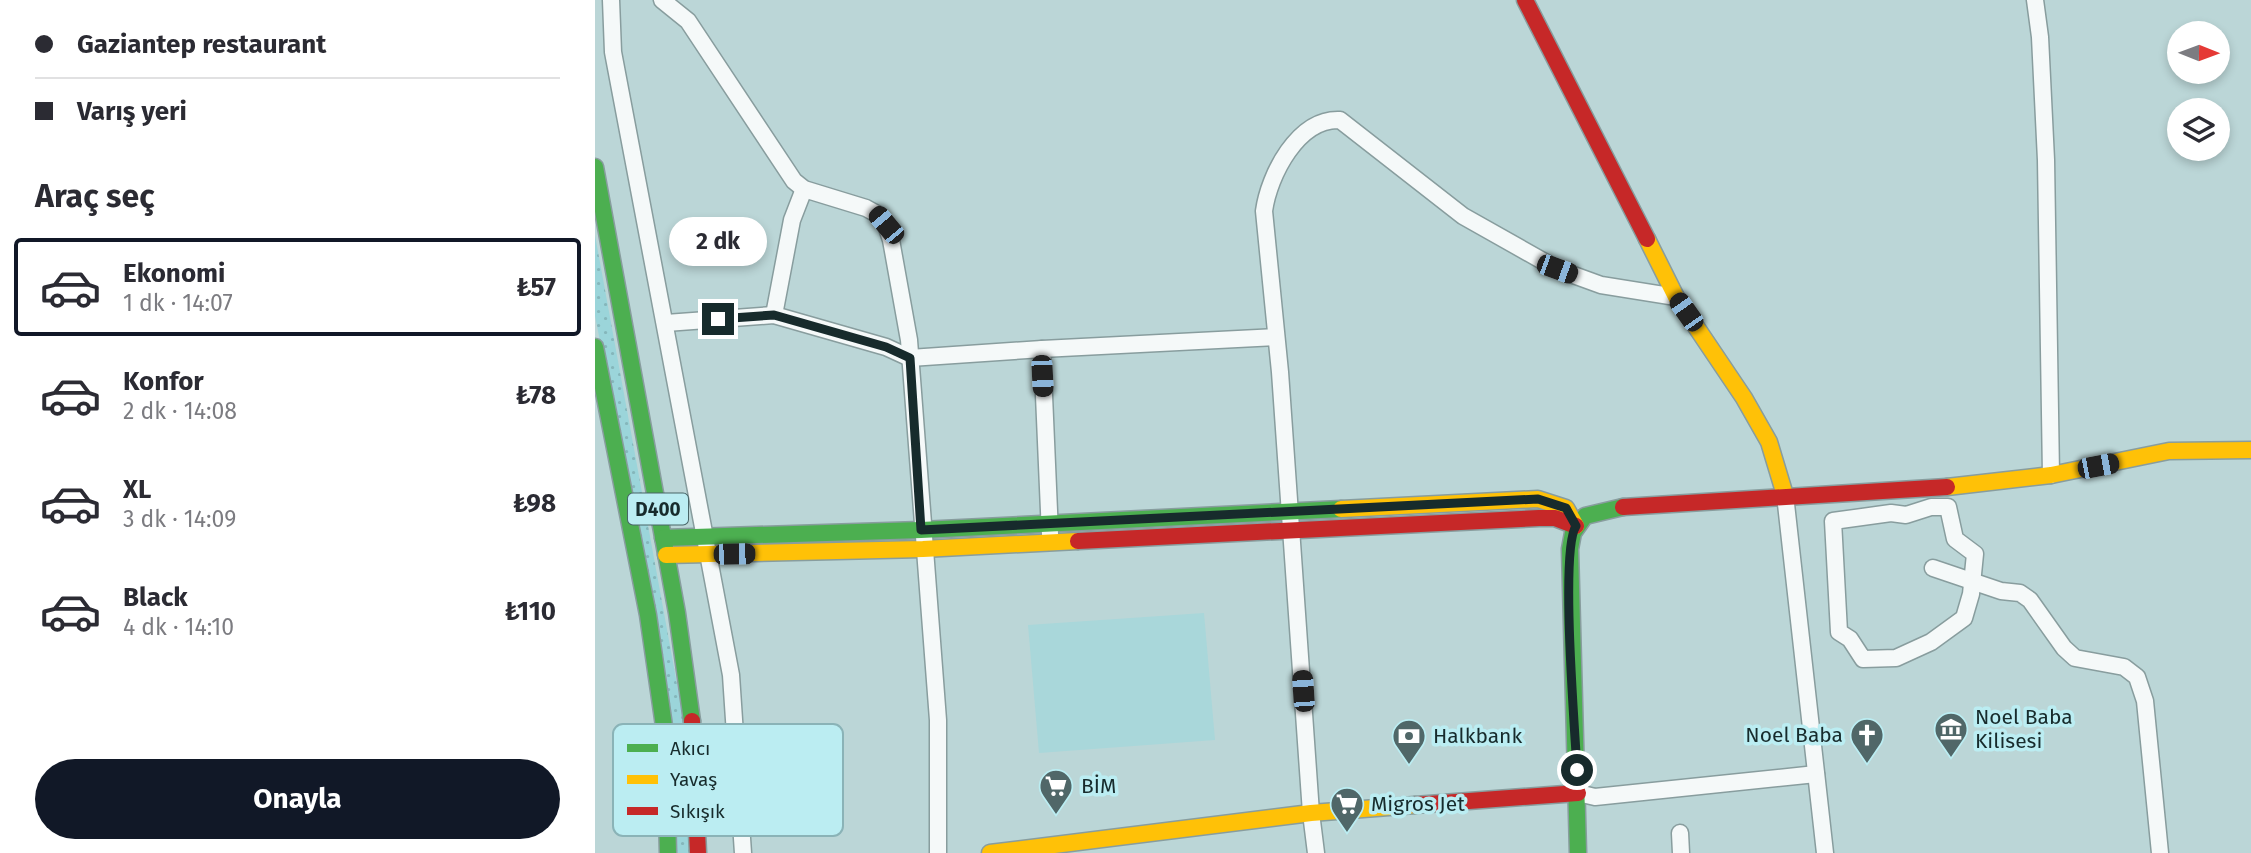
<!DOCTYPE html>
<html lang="tr">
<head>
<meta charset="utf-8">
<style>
  :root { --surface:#fff; --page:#f7f7f7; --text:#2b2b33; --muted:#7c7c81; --line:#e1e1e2; --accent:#111827 }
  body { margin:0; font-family:"Fira Sans",sans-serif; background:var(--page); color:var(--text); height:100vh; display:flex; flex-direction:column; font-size:26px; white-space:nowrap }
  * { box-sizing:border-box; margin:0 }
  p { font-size:23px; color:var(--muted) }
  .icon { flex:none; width:38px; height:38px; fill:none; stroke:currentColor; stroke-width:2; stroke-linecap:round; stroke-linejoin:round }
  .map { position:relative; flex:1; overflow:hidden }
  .details { display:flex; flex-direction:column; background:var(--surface); width:595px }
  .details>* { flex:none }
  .top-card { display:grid; align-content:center; height:154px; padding:0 35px; background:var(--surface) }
  .needle { width:46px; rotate:91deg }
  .controls { position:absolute; left:1572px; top:21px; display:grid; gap:14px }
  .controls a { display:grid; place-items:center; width:63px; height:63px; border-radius:50%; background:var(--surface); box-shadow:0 4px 10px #0003; font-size:35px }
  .end { position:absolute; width:32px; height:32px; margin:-16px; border:9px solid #172b2c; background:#fff; box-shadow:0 0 0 4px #fff }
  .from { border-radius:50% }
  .bubble { position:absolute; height:49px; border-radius:24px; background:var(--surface); box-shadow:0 4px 10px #0003; font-size:23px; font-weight:700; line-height:49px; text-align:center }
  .car { position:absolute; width:21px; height:42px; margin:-21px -10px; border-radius:9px; box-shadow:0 0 5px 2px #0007; background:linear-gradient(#222 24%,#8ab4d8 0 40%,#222 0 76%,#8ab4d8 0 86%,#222 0) }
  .top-card b { display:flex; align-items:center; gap:24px; height:66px; font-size:26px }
  .top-card b+b { border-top:2px solid var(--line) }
  .top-card i { width:18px; height:18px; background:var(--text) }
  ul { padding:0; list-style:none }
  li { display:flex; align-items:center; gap:21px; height:98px; margin:0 14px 10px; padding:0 21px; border:4px solid transparent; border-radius:7px }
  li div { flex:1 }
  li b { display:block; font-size:26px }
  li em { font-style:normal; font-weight:700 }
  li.current { border-color:var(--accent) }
  li>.icon { width:63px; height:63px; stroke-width:1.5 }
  h2 { padding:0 35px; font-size:32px; line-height:84px }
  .button { display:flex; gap:14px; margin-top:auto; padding:14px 35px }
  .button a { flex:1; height:80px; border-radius:42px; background:var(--accent); color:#fff; font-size:28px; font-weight:700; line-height:80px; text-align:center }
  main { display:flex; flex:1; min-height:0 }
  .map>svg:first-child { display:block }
  .built { fill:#a9d7da }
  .grass { fill:url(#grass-dots) }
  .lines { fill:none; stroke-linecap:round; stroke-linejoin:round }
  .street-casing { stroke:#889d9e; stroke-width:19 }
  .fast-casing { stroke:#889d9e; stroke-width:19 }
  .slow-casing { stroke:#889d9e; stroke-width:19 }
  .jam-casing { stroke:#889d9e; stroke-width:19 }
  .street { stroke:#f5f9f9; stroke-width:16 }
  .fast { stroke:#4caf50; stroke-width:16 }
  .slow { stroke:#ffc107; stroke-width:16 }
  .jam { stroke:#c62828; stroke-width:16 }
  .route { stroke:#172b2c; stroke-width:9 }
  .labels { text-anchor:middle; stroke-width:7; stroke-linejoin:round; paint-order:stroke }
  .shield { fill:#bbedf2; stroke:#486567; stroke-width:2 }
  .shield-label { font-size:19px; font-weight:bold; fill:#172b2c }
  .poi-label { font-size:21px; fill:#172b2c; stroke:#bbedf2; text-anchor:start }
  .key { fill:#bbedf2; stroke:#8ab3b7; stroke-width:2 }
  .key-label { font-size:19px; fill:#172b2c }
</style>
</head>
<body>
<main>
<section class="details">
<div class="top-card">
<b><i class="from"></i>Gaziantep restaurant</b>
<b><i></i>Varış yeri</b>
</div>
<h2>Araç seç</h2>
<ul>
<li class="current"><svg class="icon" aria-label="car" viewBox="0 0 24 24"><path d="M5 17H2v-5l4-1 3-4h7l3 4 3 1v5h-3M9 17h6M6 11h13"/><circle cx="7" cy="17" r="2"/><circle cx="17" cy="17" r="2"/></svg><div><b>Ekonomi</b><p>1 dk · 14:07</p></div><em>₺57</em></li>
<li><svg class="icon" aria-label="car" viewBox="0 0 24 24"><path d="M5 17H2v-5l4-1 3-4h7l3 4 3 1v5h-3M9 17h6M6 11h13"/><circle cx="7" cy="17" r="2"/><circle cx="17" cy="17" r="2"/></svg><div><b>Konfor</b><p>2 dk · 14:08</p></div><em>₺78</em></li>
<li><svg class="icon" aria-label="car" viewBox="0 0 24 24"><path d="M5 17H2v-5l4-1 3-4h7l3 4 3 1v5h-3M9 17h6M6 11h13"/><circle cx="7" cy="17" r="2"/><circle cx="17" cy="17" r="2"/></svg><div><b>XL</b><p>3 dk · 14:09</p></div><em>₺98</em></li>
<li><svg class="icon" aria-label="car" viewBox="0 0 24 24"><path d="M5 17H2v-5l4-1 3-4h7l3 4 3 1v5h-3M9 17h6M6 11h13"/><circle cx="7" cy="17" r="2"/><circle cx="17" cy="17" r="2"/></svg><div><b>Black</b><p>4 dk · 14:10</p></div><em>₺110</em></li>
</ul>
<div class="button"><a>Onayla</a></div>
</section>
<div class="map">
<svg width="1656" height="853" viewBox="0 0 1656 853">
  <defs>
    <pattern id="grass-dots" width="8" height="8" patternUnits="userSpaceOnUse" patternTransform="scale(1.75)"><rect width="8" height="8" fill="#9bd5da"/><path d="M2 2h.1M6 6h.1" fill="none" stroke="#85b7bb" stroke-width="1.8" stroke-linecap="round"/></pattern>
  </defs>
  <rect width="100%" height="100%" fill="#bbd6d7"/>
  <polygon class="built" points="609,613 620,740 444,753 433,625"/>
  <polygon class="grass" points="0,235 88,717 94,853 82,853 60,617 0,316"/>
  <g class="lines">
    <defs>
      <g id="street">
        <polyline points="16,0 18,52 136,675 148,853"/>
        <polyline points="67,0 93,21 199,181 209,189 271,208 282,214 291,225 296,240 314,340 343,720 343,853"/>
        <polyline points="1440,0 1445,37 1451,160 1456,475"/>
        <polyline points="179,315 197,220 209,189"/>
        <polyline points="71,323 179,315 291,347 315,358 447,349"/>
        <polyline points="1190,495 1230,853"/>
        <polygon points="1336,507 1353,507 1360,539 1380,554 1376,594 1369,618 1336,642 1301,658 1268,659 1255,639 1244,632 1238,521 1296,513 1311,515"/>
        <polyline points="455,534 447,349 681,337"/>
        <polyline points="1338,568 1406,591 1425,593 1435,600 1469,648 1480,658 1529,667 1542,677 1550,701 1565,853"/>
        <polyline points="983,793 1000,797 1221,774"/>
        <polyline points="1085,833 1086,853"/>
        <path d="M721,853L716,813L685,372L669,211C674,175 703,118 745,120L868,216L962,269L1006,285L1081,297"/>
      </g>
      <g id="fast">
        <polyline points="0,167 82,613 97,721"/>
        <polyline points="0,347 53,615 70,733 73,853"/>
        <polyline points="68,538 326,530 746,509"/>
        <polyline points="983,853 975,549 978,533 990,516 1028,507"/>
      </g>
      <g id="slow">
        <polyline points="1052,239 1081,297 1149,398 1174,442 1190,495"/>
        <polyline points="1352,487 1456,475 1574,451 1656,450"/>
        <polyline points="746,509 943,499 971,508 981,526"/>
        <polyline points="71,555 328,549 483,541"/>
        <polyline points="395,853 716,813 820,805"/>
      </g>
      <g id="jam">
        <polyline points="930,0 1052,239"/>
        <polyline points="1028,507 1352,487"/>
        <polyline points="483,541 944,518 960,518 981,526"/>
        <polyline points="97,721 103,853"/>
        <polyline points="820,805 983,793"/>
      </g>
    </defs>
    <use href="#street" class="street-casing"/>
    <use href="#fast" class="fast-casing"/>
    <use href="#slow" class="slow-casing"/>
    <use href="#jam" class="jam-casing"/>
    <use href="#street" class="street"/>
    <use href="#fast" class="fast"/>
    <use href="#slow" class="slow"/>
    <use href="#jam" class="jam"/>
  </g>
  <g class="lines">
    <path class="route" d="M123,319L179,315L291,347L315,358L326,530L943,499L971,508L981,526C965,550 980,730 982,770"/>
  </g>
  <defs>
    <symbol id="museum-pin" viewBox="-11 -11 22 30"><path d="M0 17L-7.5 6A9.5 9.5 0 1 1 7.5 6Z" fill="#506768" stroke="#bbedf2"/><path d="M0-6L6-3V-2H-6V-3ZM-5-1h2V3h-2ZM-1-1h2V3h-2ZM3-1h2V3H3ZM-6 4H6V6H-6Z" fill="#fff"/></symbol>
    <symbol id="church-pin" viewBox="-11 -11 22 30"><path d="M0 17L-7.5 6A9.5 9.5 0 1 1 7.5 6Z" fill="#506768" stroke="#bbedf2"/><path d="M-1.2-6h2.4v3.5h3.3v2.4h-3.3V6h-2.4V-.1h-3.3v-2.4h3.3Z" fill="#fff"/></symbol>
    <symbol id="bank-pin" viewBox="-11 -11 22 30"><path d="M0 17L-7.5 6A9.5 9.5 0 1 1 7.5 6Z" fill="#506768" stroke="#bbedf2"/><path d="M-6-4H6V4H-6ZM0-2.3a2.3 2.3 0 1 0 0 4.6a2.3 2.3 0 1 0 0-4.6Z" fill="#fff"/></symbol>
    <symbol id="supermarket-pin" viewBox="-11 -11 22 30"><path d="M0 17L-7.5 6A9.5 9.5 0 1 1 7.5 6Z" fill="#506768" stroke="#bbedf2"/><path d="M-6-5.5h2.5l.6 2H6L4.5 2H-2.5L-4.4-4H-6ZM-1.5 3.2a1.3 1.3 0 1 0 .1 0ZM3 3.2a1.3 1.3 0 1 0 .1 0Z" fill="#fff"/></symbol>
  </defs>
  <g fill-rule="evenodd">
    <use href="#museum-pin" x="1337" y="710" width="38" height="52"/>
    <use href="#church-pin" x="1253" y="716" width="38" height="52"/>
    <use href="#bank-pin" x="795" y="717" width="38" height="52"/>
    <use href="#supermarket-pin" x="442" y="767" width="38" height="52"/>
    <use href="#supermarket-pin" x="733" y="785" width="38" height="52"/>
  </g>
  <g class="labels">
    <rect class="shield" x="33" y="493.5" width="60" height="31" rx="5"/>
    <g class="shield-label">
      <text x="63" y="516">D400</text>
    </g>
    <g class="poi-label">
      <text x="1380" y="724">Noel Baba<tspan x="1380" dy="24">Kilisesi</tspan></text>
      <text x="1248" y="742" text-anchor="end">Noel Baba</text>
      <text x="838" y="743">Halkbank</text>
      <text x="486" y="793">BİM</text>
      <text x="776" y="811">Migros Jet</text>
    </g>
  </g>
  <rect x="18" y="724" width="230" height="112" rx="10" class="key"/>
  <rect x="32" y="744" width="31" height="8" fill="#4caf50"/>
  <rect x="32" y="775" width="31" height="9" fill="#ffc107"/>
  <rect x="32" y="807" width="31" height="8" fill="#c62828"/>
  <g class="key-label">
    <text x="75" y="755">Akıcı</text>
    <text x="75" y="786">Yavaş</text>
    <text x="75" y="818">Sıkışık</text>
  </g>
</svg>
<div class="controls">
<a><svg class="needle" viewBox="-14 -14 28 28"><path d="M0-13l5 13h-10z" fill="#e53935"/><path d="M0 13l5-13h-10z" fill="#7c7c81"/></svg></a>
<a><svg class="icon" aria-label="layers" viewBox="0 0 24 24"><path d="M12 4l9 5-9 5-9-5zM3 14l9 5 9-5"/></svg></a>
</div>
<i class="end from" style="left:982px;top:770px"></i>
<i class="end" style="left:123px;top:319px"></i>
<div class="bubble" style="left:74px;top:217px;width:98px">2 dk</div>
<i class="car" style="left:291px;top:225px;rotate:320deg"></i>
<i class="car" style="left:962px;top:269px;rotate:110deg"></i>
<i class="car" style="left:1091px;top:312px;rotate:325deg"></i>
<i class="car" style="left:447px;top:376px;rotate:177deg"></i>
<i class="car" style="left:1503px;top:466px;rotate:79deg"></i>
<i class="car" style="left:139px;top:554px;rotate:89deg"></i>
<i class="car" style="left:708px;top:691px;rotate:356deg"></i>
</div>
</main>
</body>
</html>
